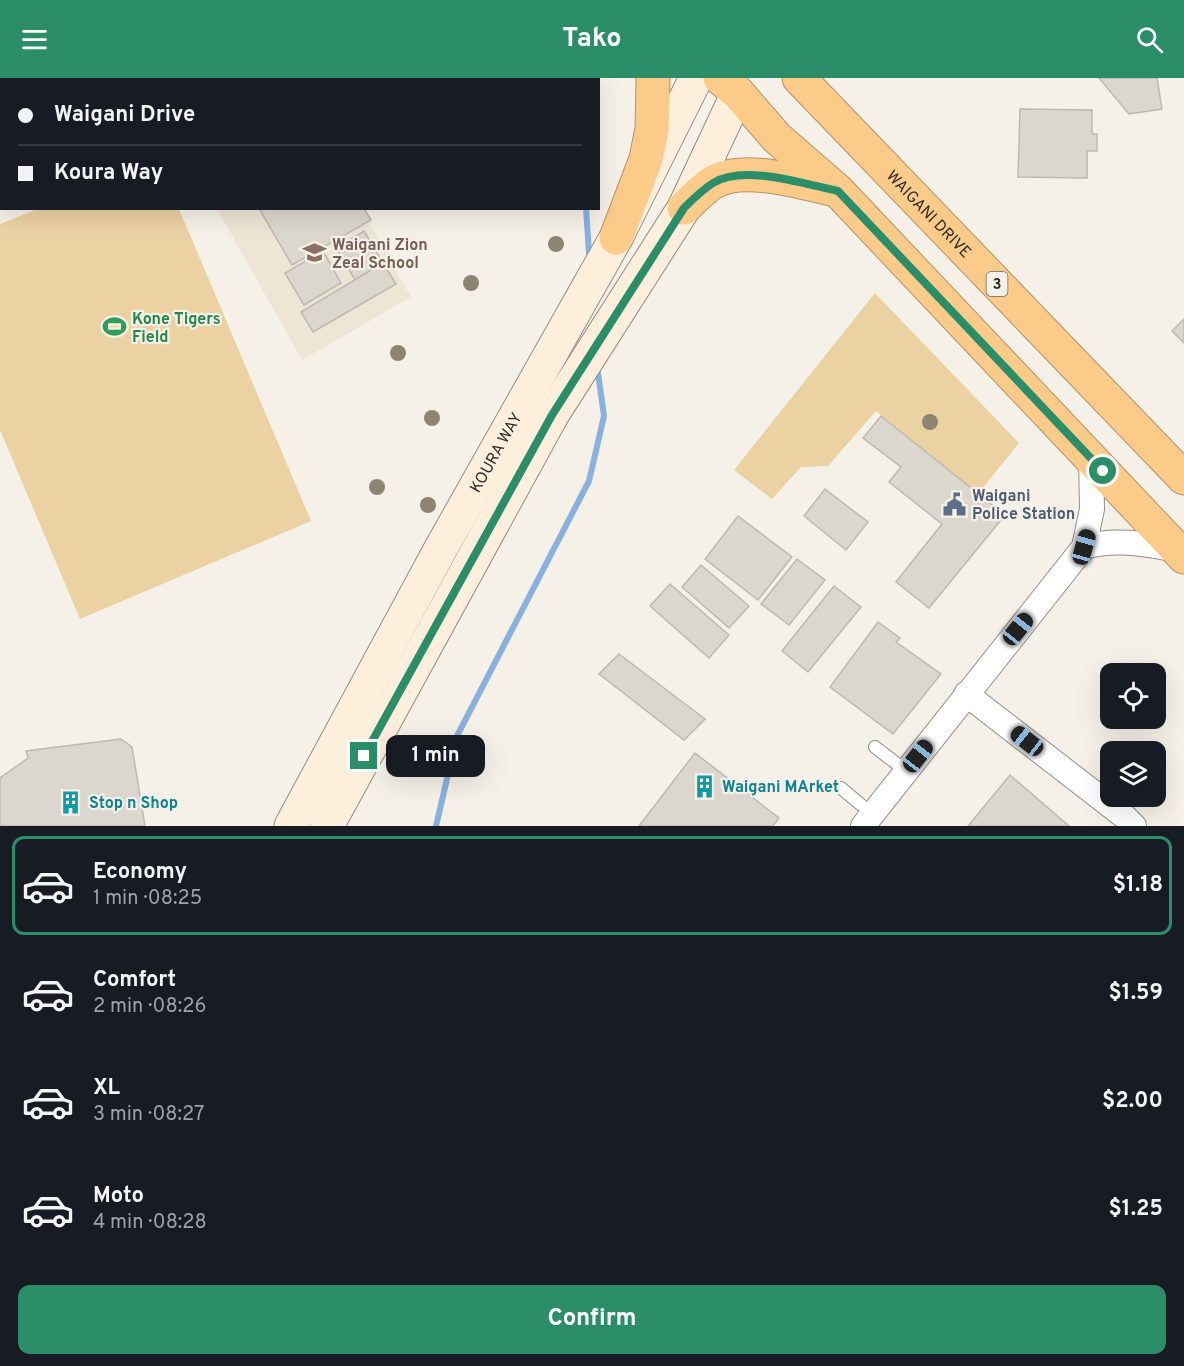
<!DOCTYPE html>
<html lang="en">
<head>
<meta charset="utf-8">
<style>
  :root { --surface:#171b24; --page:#20242c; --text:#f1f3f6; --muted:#9ea1a6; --line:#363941; --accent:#2b8e69 }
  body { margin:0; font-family:Overpass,sans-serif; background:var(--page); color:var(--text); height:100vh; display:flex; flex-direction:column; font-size:22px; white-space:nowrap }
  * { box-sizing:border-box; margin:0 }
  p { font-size:20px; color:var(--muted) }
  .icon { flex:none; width:33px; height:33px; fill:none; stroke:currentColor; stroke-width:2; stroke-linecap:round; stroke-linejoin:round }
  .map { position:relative; height:748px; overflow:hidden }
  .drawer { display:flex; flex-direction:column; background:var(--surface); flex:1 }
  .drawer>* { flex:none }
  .banner { position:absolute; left:0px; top:0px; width:600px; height:132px; box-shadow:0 6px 24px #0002; display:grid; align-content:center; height:132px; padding:0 18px; background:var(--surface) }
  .fabs { position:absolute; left:1100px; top:585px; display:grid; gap:12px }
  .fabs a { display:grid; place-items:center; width:66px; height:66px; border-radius:12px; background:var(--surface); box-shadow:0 6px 24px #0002; font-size:30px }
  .end { position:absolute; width:27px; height:27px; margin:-14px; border:8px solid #2b8e69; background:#fff; box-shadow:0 0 0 3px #fff }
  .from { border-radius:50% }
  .bubble { position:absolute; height:42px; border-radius:12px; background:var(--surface); box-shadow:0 6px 24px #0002; font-size:20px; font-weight:700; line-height:42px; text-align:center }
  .car { position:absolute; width:18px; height:36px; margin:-18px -9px; border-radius:8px; box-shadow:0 0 4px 2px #0007; background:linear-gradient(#222 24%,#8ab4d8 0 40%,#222 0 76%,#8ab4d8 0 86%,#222 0) }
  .banner b { display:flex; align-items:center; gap:21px; height:57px; font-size:22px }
  .banner b+b { border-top:2px solid var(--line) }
  .banner i { width:15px; height:15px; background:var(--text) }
  ul { padding:10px 0 0; list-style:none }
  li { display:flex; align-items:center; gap:18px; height:99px; margin:0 12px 9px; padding:0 6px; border:3px solid transparent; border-radius:12px }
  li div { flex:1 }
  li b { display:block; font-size:22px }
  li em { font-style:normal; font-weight:700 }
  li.active { border-color:var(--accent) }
  li>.icon { width:54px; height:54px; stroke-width:1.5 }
  .cta { display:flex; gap:12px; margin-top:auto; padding:12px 18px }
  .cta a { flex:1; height:69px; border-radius:12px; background:var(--accent); color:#fff; font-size:24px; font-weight:700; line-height:69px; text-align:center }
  header { display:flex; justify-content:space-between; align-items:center; height:78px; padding:0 18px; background:var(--accent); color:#fff; font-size:27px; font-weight:700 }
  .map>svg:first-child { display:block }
  .built { fill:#eee5d5 }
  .green { fill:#ecd1a3 }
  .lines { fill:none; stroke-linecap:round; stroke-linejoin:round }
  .stream { stroke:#8ab0df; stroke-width:6 }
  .building { fill:#dcd7ce; stroke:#bdb9b0; stroke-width:1.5 }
  .lane-casing { stroke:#928e86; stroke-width:14 }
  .street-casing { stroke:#928e86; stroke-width:26 }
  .secondary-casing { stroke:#928e86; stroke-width:35 }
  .highway-casing { stroke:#b49367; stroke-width:35 }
  .lane { stroke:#fff; stroke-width:12 }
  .street { stroke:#fff; stroke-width:24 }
  .secondary { stroke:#feefdc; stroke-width:33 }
  .highway { stroke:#fdcb89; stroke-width:33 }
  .tree { fill:#8d8471 }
  .route { stroke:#2b8e69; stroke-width:8 }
  .labels { text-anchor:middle; stroke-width:4.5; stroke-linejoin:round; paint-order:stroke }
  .shield { fill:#f6f1e8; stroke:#696762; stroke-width:1.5 }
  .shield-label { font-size:15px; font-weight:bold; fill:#2d2c28 }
  .street-label { font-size:16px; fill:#2d2c28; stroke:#f6f1e8 }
  .education-label { font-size:16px; font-weight:bold; fill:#785e54; stroke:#f6f1e8; text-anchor:start }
  .leisure-label { font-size:16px; font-weight:bold; fill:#27864d; stroke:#f6f1e8; text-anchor:start }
  .service-label { font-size:16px; font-weight:bold; fill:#4e5e75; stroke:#f6f1e8; text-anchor:start }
  .culture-label { font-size:16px; font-weight:bold; fill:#0d838f; stroke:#f6f1e8; text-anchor:start }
</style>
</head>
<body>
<header><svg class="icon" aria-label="menu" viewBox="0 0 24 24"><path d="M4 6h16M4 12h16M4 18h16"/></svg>Tako<svg class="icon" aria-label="search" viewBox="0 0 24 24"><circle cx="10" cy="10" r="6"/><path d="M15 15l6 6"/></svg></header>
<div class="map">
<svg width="1184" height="748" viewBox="0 0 1184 748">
  <rect width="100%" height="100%" fill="#f6f1e8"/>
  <polygon class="built" points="217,131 362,131 411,219 302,282"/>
  <g class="green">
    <polygon points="37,131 179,131 311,443 80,541 0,352 0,146"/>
    <polygon points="875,215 1019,365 978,416 876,333 828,388 801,389 772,421 734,392"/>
  </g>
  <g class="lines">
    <g class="stream">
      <polyline points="582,0 582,2"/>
      <polyline points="586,130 589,175"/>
      <polyline points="436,748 457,658 589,403 604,338 598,295"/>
    </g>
  </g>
  <g class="building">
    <polygon points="1099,0 1157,0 1162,31 1129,36"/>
    <polygon points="1020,31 1092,32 1092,56 1097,56 1097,73 1087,73 1087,100 1018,99"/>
    <polygon points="262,130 364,130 371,142 292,187 260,132"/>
    <polygon points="364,153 383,185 355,202 336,170"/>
    <polygon points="323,173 341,205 304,227 285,195"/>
    <polygon points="383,185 396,206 313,254 301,234"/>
    <polygon points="1184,241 1184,265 1172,253"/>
    <polygon points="881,338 1005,437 929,530 896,504 942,446 889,404 901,389 863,360"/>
    <polygon points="825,411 868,444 846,472 804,438"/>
    <polygon points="738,438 792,479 758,522 705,481"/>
    <polygon points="797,481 825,502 789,547 761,526"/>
    <polygon points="701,487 749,528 729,550 682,509"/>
    <polygon points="670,506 729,557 709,580 650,528"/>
    <polygon points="834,508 861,529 808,594 782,573"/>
    <polygon points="878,544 900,560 896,564 941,596 893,656 830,609"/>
    <polygon points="619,576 705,641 684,662 599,596"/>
    <polygon points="121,661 132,669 145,748 0,748 0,700 28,680 26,673"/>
    <polygon points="695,675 779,740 773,748 639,748"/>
    <polygon points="1010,697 1069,748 968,748"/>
  </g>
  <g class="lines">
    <defs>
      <g id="lane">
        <polyline points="875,669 906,693"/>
        <polyline points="841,710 872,736"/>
      </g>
      <g id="street">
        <path d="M1084,469C1116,460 1145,466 1178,472"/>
        <polyline points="966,616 1125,739 1134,748"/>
        <polyline points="863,748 1084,469 1092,431 1091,381"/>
      </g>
      <g id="secondary">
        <path id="s1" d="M291,748L440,472L616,160L696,0"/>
        <polyline points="327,748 552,337 684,130 738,15"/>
      </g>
      <g id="highway">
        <polyline points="720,0 738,15 777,60 838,113 1184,479"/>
        <path id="s2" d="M799,0L1184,400"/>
        <path d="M684,130C693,121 702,112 712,105C743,86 803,105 836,112"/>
        <polyline points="616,160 646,81 652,51 653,0"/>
      </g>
    </defs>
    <use href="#lane" class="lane-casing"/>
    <use href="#street" class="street-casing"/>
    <use href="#secondary" class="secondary-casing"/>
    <use href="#highway" class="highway-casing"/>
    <use href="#lane" class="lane"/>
    <use href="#street" class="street"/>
    <use href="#secondary" class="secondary"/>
    <use href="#highway" class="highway"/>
  </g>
  <g class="tree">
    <circle cx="556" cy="166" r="8"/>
    <circle cx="471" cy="205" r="8"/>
    <circle cx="398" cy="275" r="8"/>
    <circle cx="432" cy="340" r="8"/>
    <circle cx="930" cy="344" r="8"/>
    <circle cx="377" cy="409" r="8"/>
    <circle cx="428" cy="427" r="8"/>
  </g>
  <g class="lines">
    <path class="route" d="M364,678L552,337L684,130C693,121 702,112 713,105C744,86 804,106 838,113L1103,393"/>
  </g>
  <defs>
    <symbol id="school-bare" viewBox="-9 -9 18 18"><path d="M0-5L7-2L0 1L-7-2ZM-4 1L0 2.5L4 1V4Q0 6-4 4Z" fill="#8d6e63" stroke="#f6f1e8" stroke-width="2.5" paint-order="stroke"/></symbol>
    <symbol id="stadium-bare" viewBox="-9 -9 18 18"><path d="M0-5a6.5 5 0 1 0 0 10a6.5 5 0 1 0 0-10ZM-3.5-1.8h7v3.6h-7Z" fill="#2e9e5b" stroke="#f6f1e8" stroke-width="2.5" paint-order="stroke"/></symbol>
    <symbol id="civic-bare" viewBox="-9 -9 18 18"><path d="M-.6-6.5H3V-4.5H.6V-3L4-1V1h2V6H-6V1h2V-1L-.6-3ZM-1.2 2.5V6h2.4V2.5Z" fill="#5c6f8a" stroke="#f6f1e8" stroke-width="2.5" paint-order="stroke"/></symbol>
    <symbol id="building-bare" viewBox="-9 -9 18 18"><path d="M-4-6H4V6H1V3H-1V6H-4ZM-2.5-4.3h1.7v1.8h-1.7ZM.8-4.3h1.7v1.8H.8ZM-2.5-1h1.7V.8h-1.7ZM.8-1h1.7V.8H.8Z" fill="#0f9aa8" stroke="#f6f1e8" stroke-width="2.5" paint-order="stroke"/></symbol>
  </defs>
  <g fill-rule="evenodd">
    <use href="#school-bare" x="298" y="158" width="33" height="33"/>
    <use href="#stadium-bare" x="98" y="232" width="33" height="33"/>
    <use href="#civic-bare" x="938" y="410" width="33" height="33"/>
    <use href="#building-bare" x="688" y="692" width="33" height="33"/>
    <use href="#building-bare" x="54" y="708" width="33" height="33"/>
  </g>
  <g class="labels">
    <rect class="shield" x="986.5" y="194" width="21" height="24" rx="4.5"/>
    <g class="shield-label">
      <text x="997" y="211">3</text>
    </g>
    <g class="street-label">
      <text dy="6" stroke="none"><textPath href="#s2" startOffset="188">WAIGANI DRIVE</textPath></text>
      <text dy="6" stroke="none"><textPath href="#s1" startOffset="426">KOURA WAY</textPath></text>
    </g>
    <g class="education-label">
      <text x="332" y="172">Waigani Zion<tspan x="332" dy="18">Zeal School</tspan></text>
    </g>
    <g class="leisure-label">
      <text x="132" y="246">Kone Tigers<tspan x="132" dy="18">Field</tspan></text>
    </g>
    <g class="service-label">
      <text x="972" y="423">Waigani<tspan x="972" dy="18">Police Station</tspan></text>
    </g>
    <g class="culture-label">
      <text x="722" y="714">Waigani MArket</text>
      <text x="89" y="730">Stop n Shop</text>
    </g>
  </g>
</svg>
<div class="fabs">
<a><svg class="icon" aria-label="locate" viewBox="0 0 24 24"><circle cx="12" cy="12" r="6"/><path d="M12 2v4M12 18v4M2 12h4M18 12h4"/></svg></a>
<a><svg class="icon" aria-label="layers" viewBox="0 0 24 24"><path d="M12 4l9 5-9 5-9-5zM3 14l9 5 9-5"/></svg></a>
</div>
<i class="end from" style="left:1103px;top:393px"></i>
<i class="end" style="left:364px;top:678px"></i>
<div class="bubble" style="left:386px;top:657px;width:99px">1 min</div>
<i class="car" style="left:1084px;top:469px;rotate:16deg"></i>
<i class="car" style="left:1018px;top:551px;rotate:39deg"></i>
<i class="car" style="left:1027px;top:663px;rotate:308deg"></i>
<i class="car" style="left:918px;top:678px;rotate:38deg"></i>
<div class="banner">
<b><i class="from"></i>Waigani Drive</b>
<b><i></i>Koura Way</b>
</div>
</div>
<section class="drawer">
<ul>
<li class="active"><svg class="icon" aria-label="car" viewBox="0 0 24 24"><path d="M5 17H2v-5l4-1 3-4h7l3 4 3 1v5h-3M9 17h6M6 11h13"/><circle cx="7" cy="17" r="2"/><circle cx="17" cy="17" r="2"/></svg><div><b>Economy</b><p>1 min · 08:25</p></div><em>$1.18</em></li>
<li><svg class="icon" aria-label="car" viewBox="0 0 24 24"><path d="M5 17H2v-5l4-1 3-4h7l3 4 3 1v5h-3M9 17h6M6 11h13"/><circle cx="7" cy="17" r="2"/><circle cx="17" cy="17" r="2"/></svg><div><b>Comfort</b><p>2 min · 08:26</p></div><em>$1.59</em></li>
<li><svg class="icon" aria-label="car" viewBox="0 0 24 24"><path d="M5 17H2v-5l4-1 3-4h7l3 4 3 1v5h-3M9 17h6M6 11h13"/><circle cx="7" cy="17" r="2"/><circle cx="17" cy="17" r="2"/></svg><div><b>XL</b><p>3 min · 08:27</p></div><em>$2.00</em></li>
<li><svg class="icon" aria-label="car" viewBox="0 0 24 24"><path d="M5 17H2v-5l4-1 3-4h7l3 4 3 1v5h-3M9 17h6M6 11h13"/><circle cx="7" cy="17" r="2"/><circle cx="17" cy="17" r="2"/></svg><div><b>Moto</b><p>4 min · 08:28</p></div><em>$1.25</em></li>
</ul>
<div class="cta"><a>Confirm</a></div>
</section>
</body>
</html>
